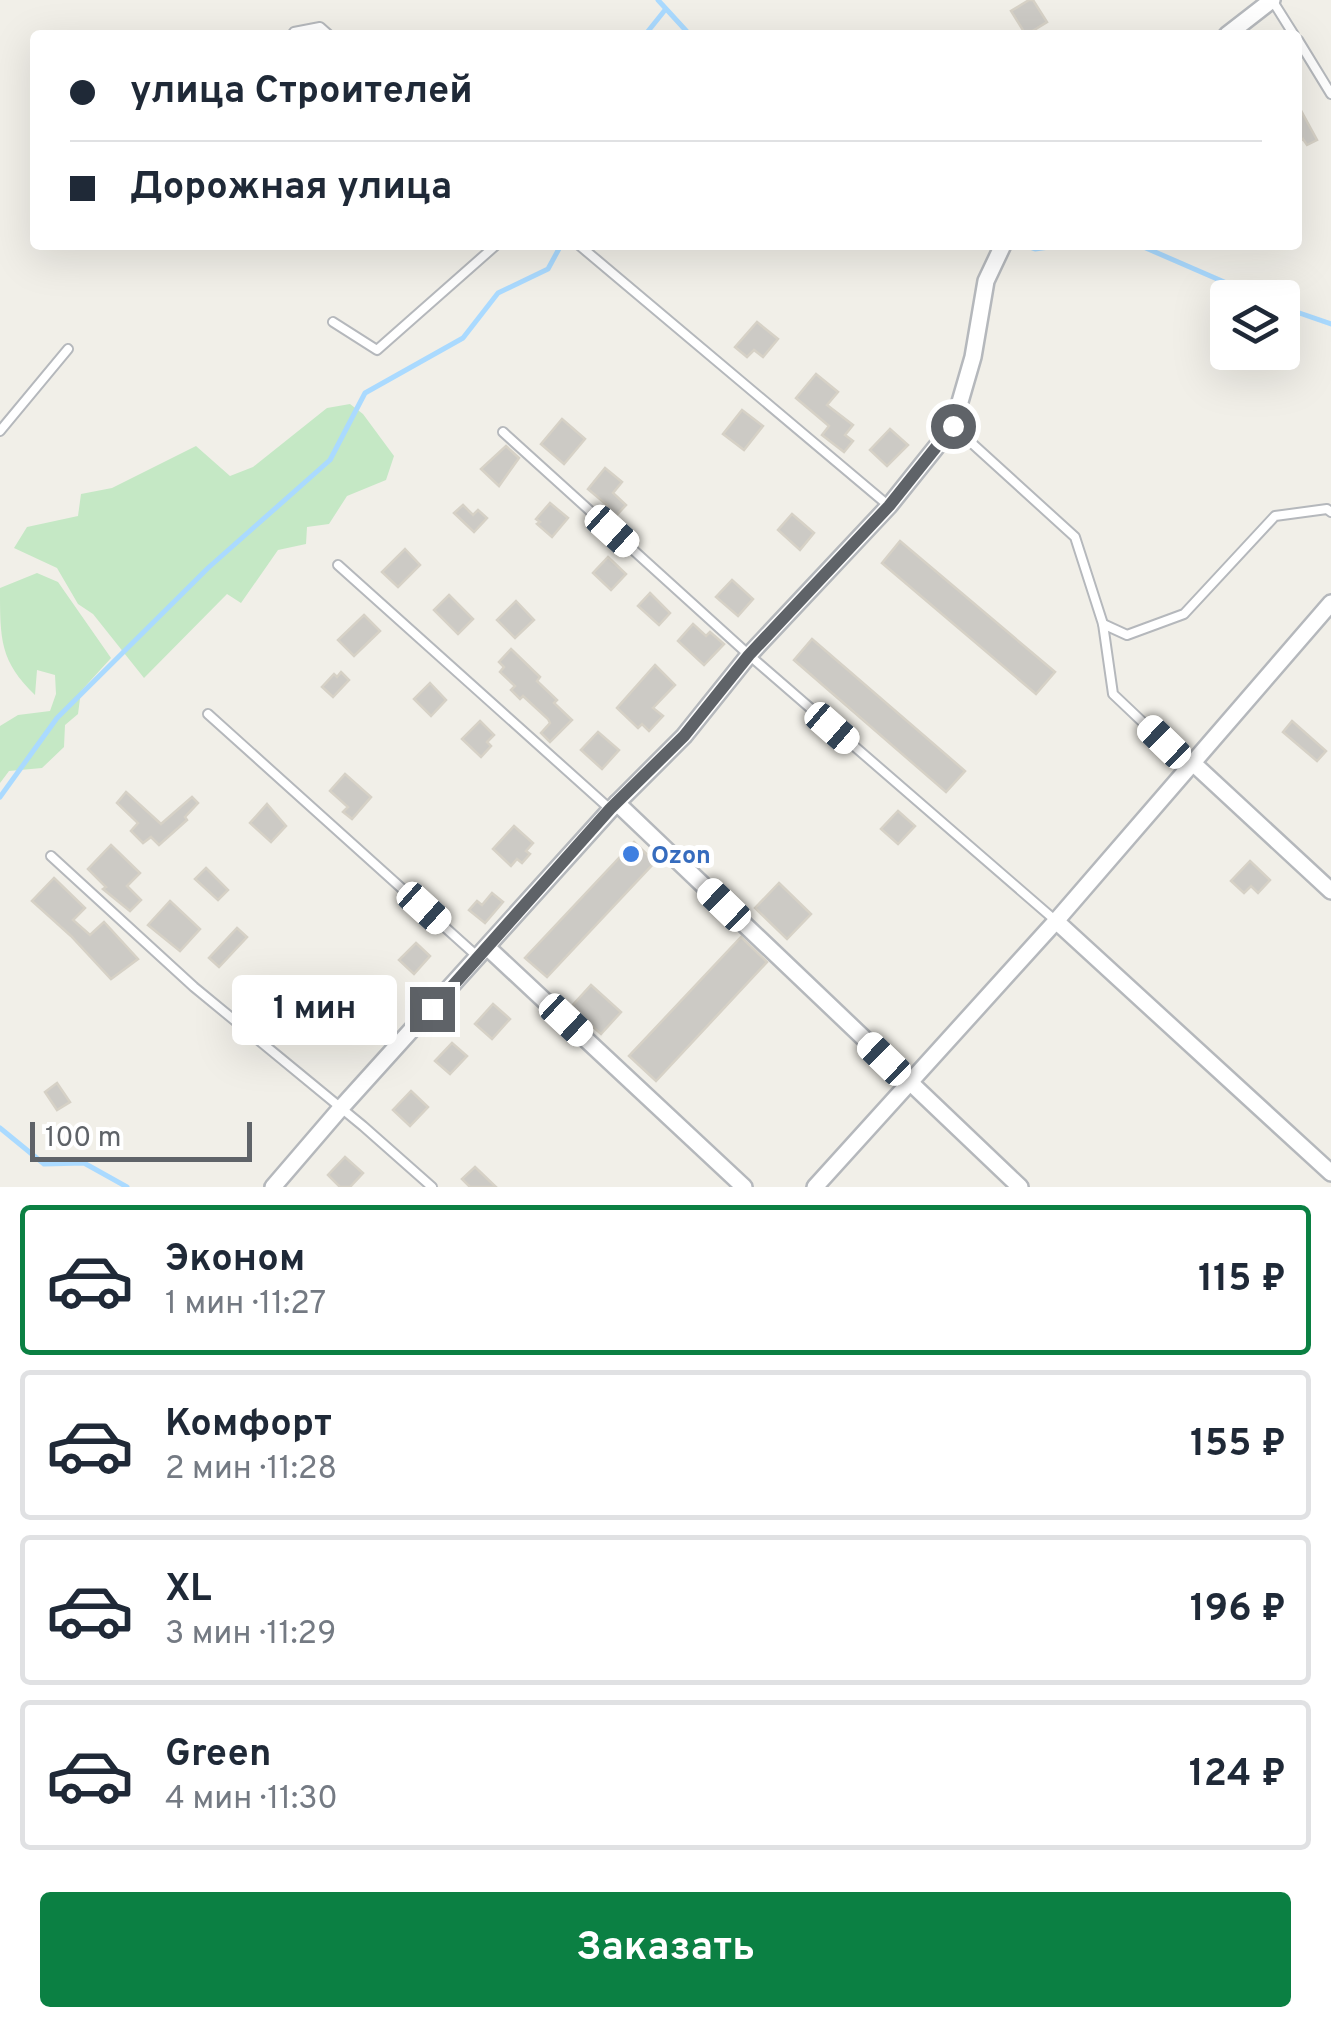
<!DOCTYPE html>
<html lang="ru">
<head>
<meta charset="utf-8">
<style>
  :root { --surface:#fff; --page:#f6f6f7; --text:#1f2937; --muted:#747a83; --line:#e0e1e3; --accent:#0b8043 }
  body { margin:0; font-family:Overpass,sans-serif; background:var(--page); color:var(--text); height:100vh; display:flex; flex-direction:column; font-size:38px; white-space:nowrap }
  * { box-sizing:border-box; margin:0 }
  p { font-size:32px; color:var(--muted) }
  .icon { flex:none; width:55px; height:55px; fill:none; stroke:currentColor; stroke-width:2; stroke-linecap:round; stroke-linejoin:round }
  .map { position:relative; height:1187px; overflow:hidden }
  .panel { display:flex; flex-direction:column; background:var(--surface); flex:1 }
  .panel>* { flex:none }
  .hud { position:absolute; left:30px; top:30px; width:1272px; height:220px; border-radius:10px; box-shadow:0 10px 40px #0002; display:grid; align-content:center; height:220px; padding:0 40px; background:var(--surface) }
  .tools { position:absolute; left:1210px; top:280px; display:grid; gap:20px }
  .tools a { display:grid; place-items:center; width:90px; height:90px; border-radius:10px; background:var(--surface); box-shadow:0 10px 40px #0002; font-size:50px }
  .scale { position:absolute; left:30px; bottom:25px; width:222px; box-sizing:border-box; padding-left:10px; border:5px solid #5f6368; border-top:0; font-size:28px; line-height:35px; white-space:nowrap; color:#5f6368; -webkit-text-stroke:8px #fff; paint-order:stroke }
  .end { position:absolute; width:45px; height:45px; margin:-22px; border:12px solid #5f6368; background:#fff; box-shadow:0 0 0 5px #fff }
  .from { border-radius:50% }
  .bubble { position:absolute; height:70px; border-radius:10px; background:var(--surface); box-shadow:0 10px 40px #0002; font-size:32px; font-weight:700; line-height:70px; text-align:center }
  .car { position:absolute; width:30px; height:60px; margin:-30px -15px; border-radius:12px; box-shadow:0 0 8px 2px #0007; background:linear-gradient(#fff 24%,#345 0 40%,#fff 0 76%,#345 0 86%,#fff 0) }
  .hud b { display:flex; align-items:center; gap:35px; height:95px; font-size:38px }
  .hud b+b { border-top:2px solid var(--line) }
  .hud i { width:25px; height:25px; background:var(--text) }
  ul { padding:18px 0 0; list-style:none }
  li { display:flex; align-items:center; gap:30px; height:150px; margin:0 20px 15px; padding:0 20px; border:5px solid var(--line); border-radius:10px }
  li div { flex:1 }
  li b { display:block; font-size:38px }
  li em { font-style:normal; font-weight:700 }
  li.on { border-color:var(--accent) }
  li>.icon { width:90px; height:90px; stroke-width:1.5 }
  .primary-button { display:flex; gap:20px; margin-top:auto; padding:20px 40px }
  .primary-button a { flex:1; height:115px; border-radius:10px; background:var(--accent); color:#fff; font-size:40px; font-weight:700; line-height:115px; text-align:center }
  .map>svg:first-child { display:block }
  .green { fill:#c5e8c5 }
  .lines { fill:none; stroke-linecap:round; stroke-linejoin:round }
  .stream { stroke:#aadaff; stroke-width:5 }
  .building { fill:#cccac5; stroke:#d6d1c6; stroke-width:2.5 }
  .lane-casing { stroke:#b5b8bc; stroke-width:12 }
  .street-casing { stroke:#b5b8bc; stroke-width:20 }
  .lane { stroke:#fff; stroke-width:8 }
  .street { stroke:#fff; stroke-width:15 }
  .route { stroke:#5f6368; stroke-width:12 }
  .shop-dot { fill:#3f7fe0; stroke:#fff; stroke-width:4 }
  .labels { text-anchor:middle; stroke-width:10; stroke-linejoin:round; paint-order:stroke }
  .shop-label { font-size:25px; font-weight:bold; fill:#366cbe; stroke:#fff; text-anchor:start }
</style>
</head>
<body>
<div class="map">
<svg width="1331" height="1187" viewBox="0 0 1331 1187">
  <rect width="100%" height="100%" fill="#f1efe8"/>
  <g class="green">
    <polygon points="350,404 363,414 394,456 386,480 347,496 329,524 307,527 306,544 278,550 241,603 227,594 144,678 93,614 78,604 57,568 14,548 27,527 78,516 81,494 112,488 196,446 230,476 253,467 327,408"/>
    <path d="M37,573L58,582L111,658L81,691L78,714L65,725L64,747L42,768L9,771L0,783V726L18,715L50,711L56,694L55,675L37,670L35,695C0,661 0,640 0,588Z"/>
  </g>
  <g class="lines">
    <g class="stream">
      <polyline points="658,0 690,35"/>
      <polyline points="645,35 665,10"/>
      <polyline points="1024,245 1035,249 1063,245"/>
      <polyline points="1139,245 1261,298"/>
      <polyline points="1282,307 1331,324"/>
      <polyline points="0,797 57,718 208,568 330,460 365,393 463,338 498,293 548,269 561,245"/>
      <polyline points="0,1128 44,1164 84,1163 127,1187"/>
    </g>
  </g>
  <g class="building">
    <polygon points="1029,0 1033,0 1047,22 1026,35 1011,11"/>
    <polygon points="1298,105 1317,140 1307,145 1303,139 1298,143"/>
    <polygon points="757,322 778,339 763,357 754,350 747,357 735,347"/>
    <polygon points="816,374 838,392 827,405 853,425 845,435 853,441 844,452 822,435 829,426 796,398"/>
    <polygon points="742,410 763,426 744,450 723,434"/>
    <polygon points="562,419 585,439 564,464 541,444"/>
    <polygon points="890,429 908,445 887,466 870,450"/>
    <polygon points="506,446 519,458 499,486 481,469"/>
    <polygon points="605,468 622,482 613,493 626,505 612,520 602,510 607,505 588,489"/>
    <polygon points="550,503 568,518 552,537 537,524 540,522 536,519"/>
    <polygon points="463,505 473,515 478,510 487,518 474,532 454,513"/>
    <polygon points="792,514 814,533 800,550 778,530"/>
    <polygon points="900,541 1055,672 1036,694 882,563"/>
    <polygon points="405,549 420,565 398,587 382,572"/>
    <polygon points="608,557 626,574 611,590 593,573"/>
    <polygon points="732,580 753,599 738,616 716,597"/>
    <polygon points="650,593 670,613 659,625 638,606"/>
    <polygon points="449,595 473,619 458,634 434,610"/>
    <polygon points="516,601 534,620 515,638 497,620"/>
    <polygon points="364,615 380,631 354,656 338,640"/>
    <polygon points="693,624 706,636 710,632 724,644 704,665 678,641"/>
    <polygon points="812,639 965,771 946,792 794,660"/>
    <polygon points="511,649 540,677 537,681 557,700 554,703 572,720 550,742 541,733 550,723 548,719 523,696 520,699 511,690 515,686 500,672 504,667 499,662"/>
    <polygon points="655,665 675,685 653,708 663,716 649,731 642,724 638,728 617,708"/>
    <polygon points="341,672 349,680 333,697 322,687 334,674 337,677"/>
    <polygon points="430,683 446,700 431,716 414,699"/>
    <polygon points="480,721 494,735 487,742 491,746 481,757 462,739"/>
    <polygon points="1292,721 1326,751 1317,761 1283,732"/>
    <polygon points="598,732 619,750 602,769 581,750"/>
    <polygon points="345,774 371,797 352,819 343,812 348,807 330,791"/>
    <polygon points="126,792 161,824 192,797 198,803 185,817 187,820 159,845 151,837 143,843 131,831 138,823 117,803"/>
    <polygon points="267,804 286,826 271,842 250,823"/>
    <polygon points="898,811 915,826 898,844 881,829"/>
    <polygon points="514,826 533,843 526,851 530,854 522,863 517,859 511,866 493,849"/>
    <polygon points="634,842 655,862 547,977 525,958"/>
    <polygon points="111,845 140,873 127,886 141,900 130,911 103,889 106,887 88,869"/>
    <polygon points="1250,861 1270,880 1258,893 1251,886 1244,893 1231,881"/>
    <polygon points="206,868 228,890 218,900 195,879"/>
    <polygon points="54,878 85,908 73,920 90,935 104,922 138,959 111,979 71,936 32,901"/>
    <polygon points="779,883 811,914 787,939 755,908"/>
    <polygon points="492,893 503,902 485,923 469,910 477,901 482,905"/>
    <polygon points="170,901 200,929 180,951 148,925"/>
    <polygon points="237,928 247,937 219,967 209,958"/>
    <polygon points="741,937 767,962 656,1081 629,1056"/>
    <polygon points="416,943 430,956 414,974 399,960"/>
    <polygon points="375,983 393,1000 371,1022 353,1006"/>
    <polygon points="591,985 621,1012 601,1034 571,1007"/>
    <polygon points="493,1004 510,1019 492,1039 475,1024"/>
    <polygon points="452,1043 467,1056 450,1074 435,1061"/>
    <polygon points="57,1083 70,1102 57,1110 45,1092"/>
    <polygon points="411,1091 428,1107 410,1126 393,1110"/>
    <polygon points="345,1157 363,1173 350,1187 340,1187 328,1175"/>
    <polygon points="475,1167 496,1187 470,1187 462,1179"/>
  </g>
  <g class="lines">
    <defs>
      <g id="lane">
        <polyline points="1272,0 1294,35"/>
        <polyline points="292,35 294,32 320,27 329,35"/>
        <polyline points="1298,40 1331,94"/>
        <polyline points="579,245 889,506"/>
        <polyline points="333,322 377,350 496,245"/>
        <polyline points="954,427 1075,537 1103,624 1113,694 1189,766"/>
        <polyline points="0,431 68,349"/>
        <polyline points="503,432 749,655 1056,921"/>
        <polyline points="338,565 610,809"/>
        <polyline points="1103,624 1127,635 1184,614 1275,516 1327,509 1331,512"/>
        <polyline points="208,714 478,957"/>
        <polyline points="51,856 194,987 363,1126 432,1187"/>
      </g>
      <g id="street">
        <polyline points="1227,35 1272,0"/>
        <polyline points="1194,764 1331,891"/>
        <polyline points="617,803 1020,1187"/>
        <polyline points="1056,921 1331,1173"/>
        <polyline points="487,947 744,1187"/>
        <polyline points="273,1187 340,1109 611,809 684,736 749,655 889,506 953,426 973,357 986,281 1003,245"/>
        <polyline points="815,1187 1056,921 1331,603"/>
      </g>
    </defs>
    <use href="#lane" class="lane-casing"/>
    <use href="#street" class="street-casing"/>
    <use href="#lane" class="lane"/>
    <use href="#street" class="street"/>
  </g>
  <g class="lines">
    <polyline class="route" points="432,1009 610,809 684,736 749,655 889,506 953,426"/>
  </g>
  <circle class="shop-dot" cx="631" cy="854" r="10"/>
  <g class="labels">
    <g class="shop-label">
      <text x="651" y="863">Ozon</text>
    </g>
  </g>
</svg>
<div class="tools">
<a><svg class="icon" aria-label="layers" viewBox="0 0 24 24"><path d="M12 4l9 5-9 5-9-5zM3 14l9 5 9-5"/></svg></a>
</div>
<div class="scale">100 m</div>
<i class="end from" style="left:953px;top:426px"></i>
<i class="end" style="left:432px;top:1009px"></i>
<div class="bubble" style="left:232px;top:975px;width:165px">1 мин</div>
<i class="car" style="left:612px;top:531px;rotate:132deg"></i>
<i class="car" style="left:832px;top:728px;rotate:131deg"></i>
<i class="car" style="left:1164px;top:742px;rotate:314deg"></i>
<i class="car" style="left:724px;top:905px;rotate:314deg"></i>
<i class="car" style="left:424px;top:908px;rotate:132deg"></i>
<i class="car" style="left:566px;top:1020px;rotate:133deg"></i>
<i class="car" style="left:884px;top:1059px;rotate:314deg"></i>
<div class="hud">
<b><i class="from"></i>улица Строителей</b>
<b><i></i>Дорожная улица</b>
</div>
</div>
<section class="panel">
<ul>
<li class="on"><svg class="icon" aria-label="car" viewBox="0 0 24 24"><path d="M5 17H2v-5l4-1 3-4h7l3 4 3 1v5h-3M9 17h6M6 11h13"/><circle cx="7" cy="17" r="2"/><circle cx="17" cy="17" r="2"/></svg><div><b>Эконом</b><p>1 мин · 11:27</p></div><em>115 ₽</em></li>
<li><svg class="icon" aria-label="car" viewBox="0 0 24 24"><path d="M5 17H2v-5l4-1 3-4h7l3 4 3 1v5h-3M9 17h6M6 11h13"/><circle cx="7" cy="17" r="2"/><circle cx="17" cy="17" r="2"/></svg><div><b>Комфорт</b><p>2 мин · 11:28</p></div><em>155 ₽</em></li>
<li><svg class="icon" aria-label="car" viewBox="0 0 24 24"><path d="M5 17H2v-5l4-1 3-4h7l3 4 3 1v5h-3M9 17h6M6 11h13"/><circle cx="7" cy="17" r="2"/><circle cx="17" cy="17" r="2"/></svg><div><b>XL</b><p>3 мин · 11:29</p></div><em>196 ₽</em></li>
<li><svg class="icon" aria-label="car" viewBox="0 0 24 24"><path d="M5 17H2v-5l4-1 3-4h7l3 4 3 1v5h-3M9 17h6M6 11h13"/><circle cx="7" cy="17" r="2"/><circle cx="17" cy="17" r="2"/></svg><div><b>Green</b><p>4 мин · 11:30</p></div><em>124 ₽</em></li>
</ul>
<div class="primary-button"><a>Заказать</a></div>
</section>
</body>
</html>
